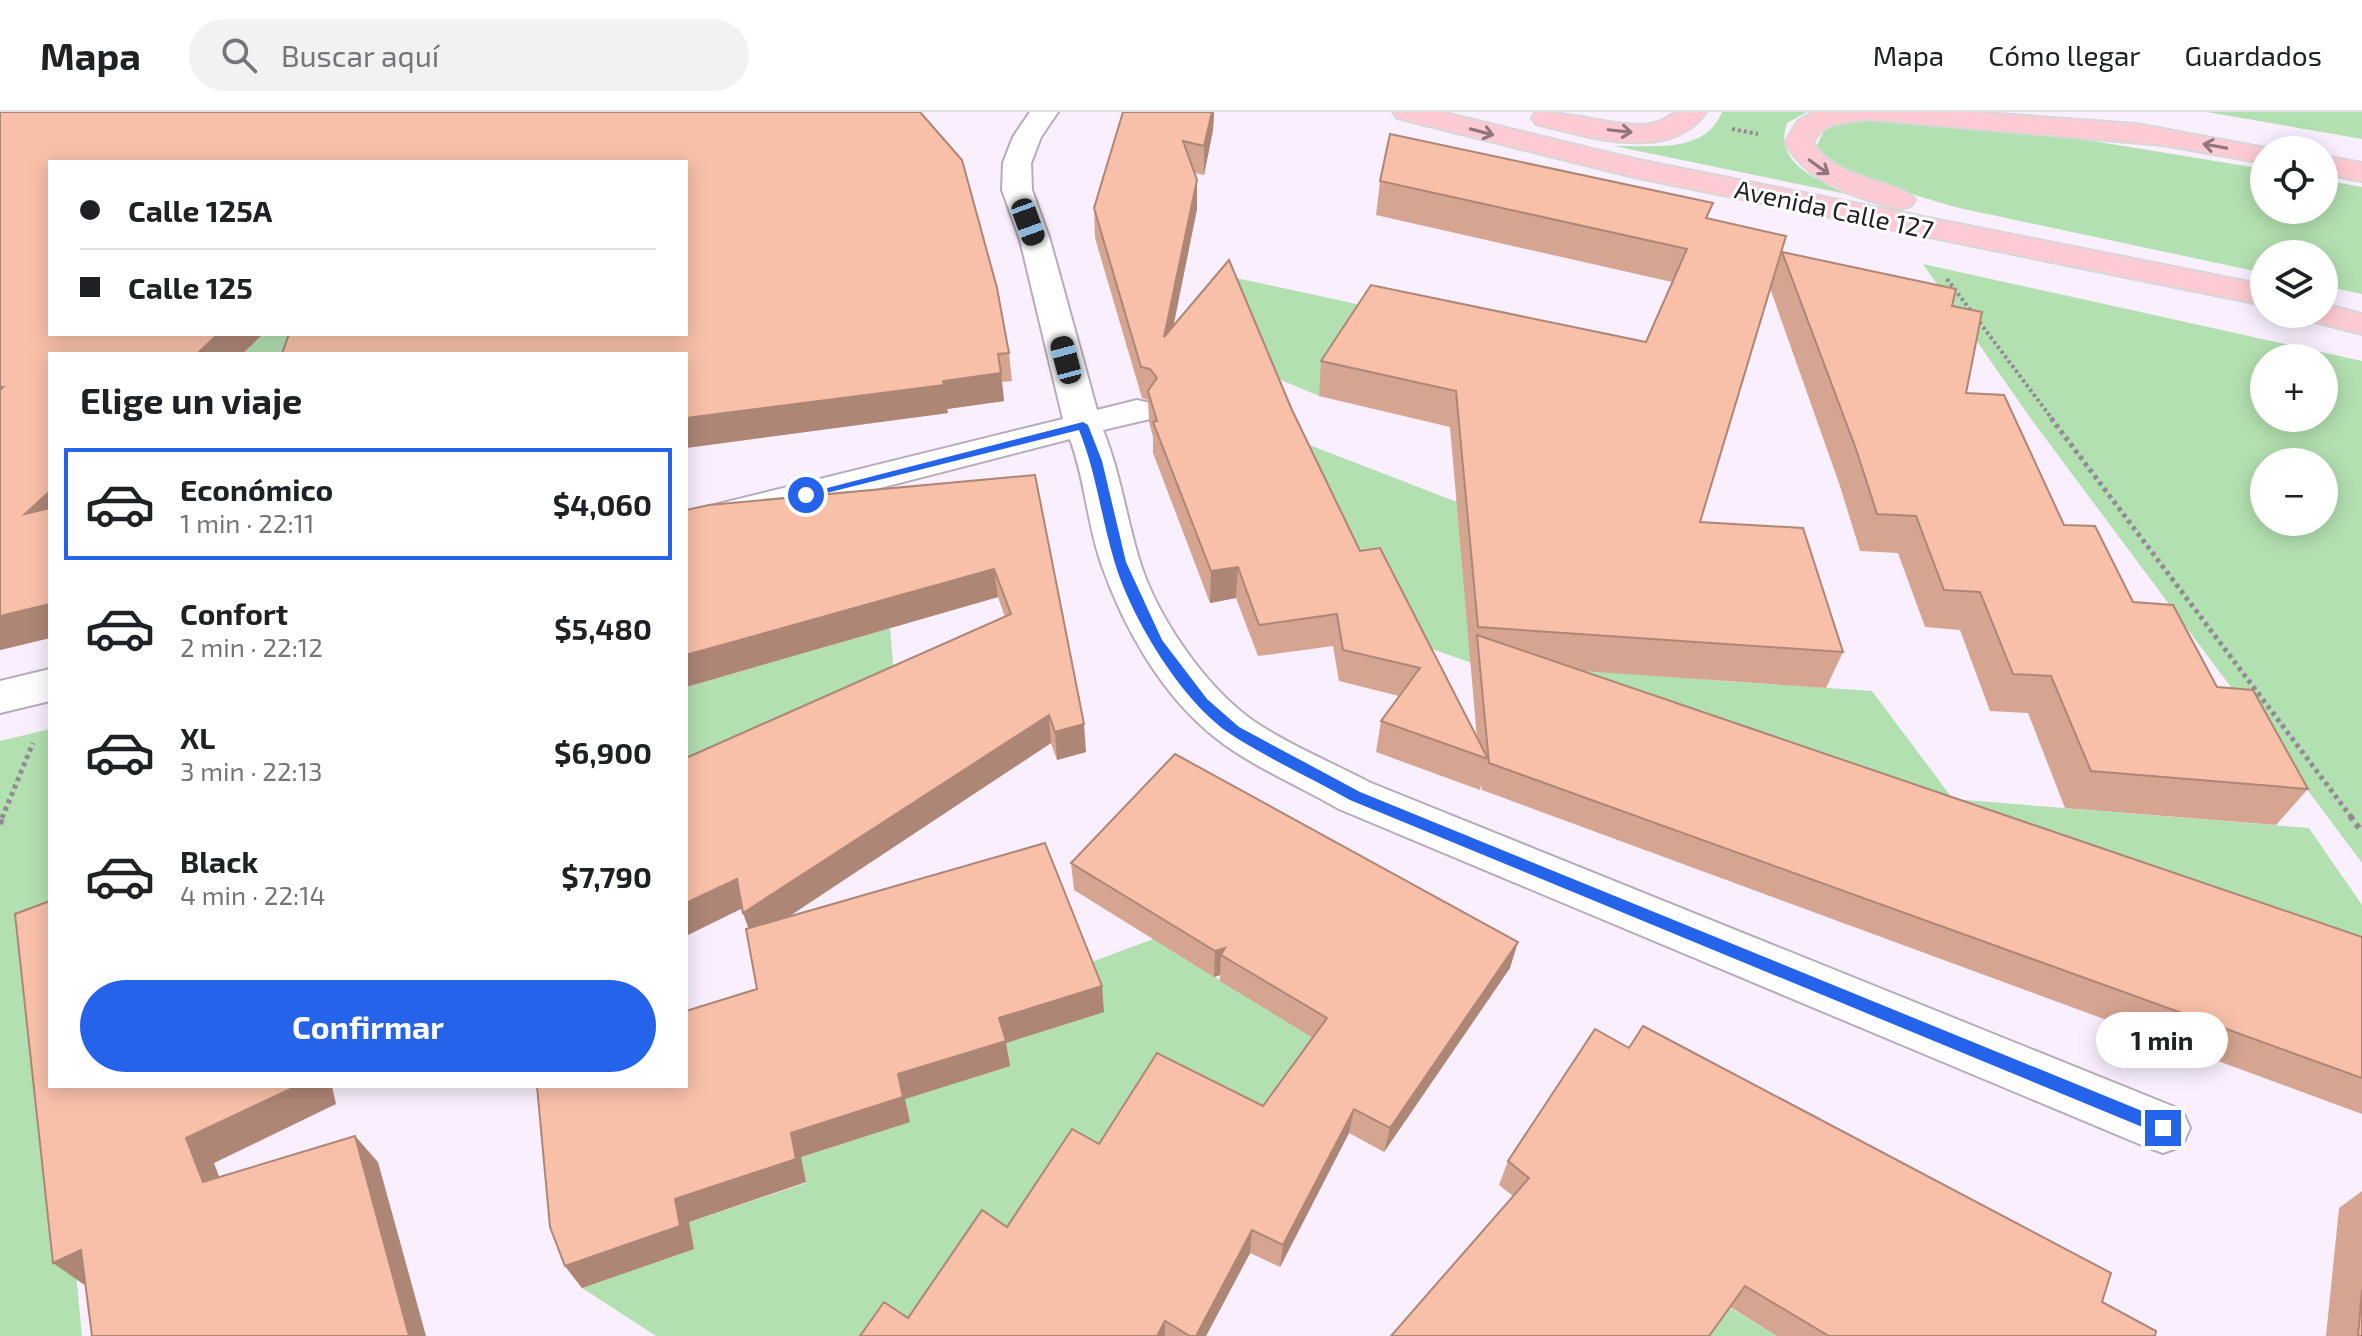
<!DOCTYPE html>
<html lang="es">
<head>
<meta charset="utf-8">
<style>
  :root { --surface:#fff; --page:#f2f2f2; --text:#202124; --muted:#757577; --line:#e0e0e0; --accent:#2563eb }
  body { margin:0; font-family:"Exo 2",sans-serif; background:var(--page); color:var(--text); height:100vh; display:flex; flex-direction:column; font-size:30px; white-space:nowrap }
  * { box-sizing:border-box; margin:0 }
  p { font-size:26px; color:var(--muted) }
  .icon { flex:none; width:44px; height:44px; fill:none; stroke:currentColor; stroke-width:2; stroke-linecap:round; stroke-linejoin:round }
  .map { position:relative; flex:1; overflow:hidden }
  .panel { position:absolute; left:48px; top:240px; width:640px; height:736px; display:flex; flex-direction:column; background:var(--surface); border-radius:0px; box-shadow:0 4px 20px #0003 }
  .panel>* { flex:none }
  .hud { position:absolute; left:48px; top:48px; width:640px; height:176px; border-radius:0px; box-shadow:0 4px 20px #0003; display:grid; align-content:center; height:176px; padding:0 32px; background:var(--surface) }
  .buttons { position:absolute; left:2250px; top:24px; display:grid; gap:16px }
  .buttons a { display:grid; place-items:center; width:88px; height:88px; border-radius:50%; background:var(--surface); box-shadow:0 4px 20px #0003; font-size:40px }
  .end { position:absolute; width:36px; height:36px; margin:-18px; border:10px solid #2563eb; background:#fff; box-shadow:0 0 0 4px #fff }
  .from { border-radius:50% }
  .bubble { position:absolute; height:56px; border-radius:28px; background:var(--surface); box-shadow:0 4px 20px #0003; font-size:26px; font-weight:700; line-height:56px; text-align:center }
  .car { position:absolute; width:24px; height:48px; margin:-24px -12px; border-radius:10px; box-shadow:0 0 6px 2px #0007; background:linear-gradient(#222 24%,#8ab4d8 0 40%,#222 0 76%,#8ab4d8 0 86%,#222 0) }
  .hud b { display:flex; align-items:center; gap:28px; height:76px; font-size:30px }
  .hud b+b { border-top:2px solid var(--line) }
  .hud i { width:20px; height:20px; background:var(--text) }
  ul { padding:0; list-style:none }
  li { display:flex; align-items:center; gap:24px; height:112px; margin:0 16px 12px; padding:0 16px; border:4px solid transparent; border-radius:0px }
  li div { flex:1 }
  li b { display:block; font-size:30px }
  li em { font-style:normal; font-weight:700 }
  li.selected { border-color:var(--accent) }
  li>.icon { width:72px; height:72px; stroke-width:1.5 }
  h2 { padding:0 32px; font-size:36px; line-height:96px }
  .cta { display:flex; gap:16px; margin-top:auto; padding:16px 32px }
  .cta a { flex:1; height:92px; border-radius:48px; background:var(--accent); color:#fff; font-size:32px; font-weight:700; line-height:92px; text-align:center }
  header { display:flex; align-items:center; gap:48px; box-sizing:border-box; height:112px; padding:0 40px; background:var(--surface); border-bottom:2px solid var(--line) }
  header strong { font-size:38px }
  nav { display:flex; gap:44px; margin-inline-start:auto; font-size:28px }
  .search { width:560px; height:72px; background:var(--page); display:flex; align-items:center; gap:20px; box-sizing:border-box; padding:0 28px; border-radius:44px; color:var(--muted); font-size:30px }
  .map>svg:first-child { display:block }
  .green { fill:#b3e0b1; fill-rule:evenodd }
  .lines { fill:none; stroke-linecap:round; stroke-linejoin:round }
  .street-casing { stroke:#b6acba; stroke-width:4 }
  .primary-casing { stroke:#d8d7d8; stroke-width:4 }
  .path-far2 { stroke:#928a95; stroke-width:4; stroke-dasharray:3 3; stroke-linecap:butt }
  .path-far1 { stroke:#928a95; stroke-width:5; stroke-dasharray:4 4; stroke-linecap:butt }
  .path { stroke:#928a95; stroke-width:6; stroke-dasharray:5 5; stroke-linecap:butt }
  .street { fill:#fff; fill-rule:evenodd }
  .primary { fill:#fecbd4; fill-rule:evenodd }
  .wall { fill:#d5a591 }
  .shaded-wall { fill:#ae8676 }
  .building { fill:#f8c0a9; stroke:#ae8676; stroke-width:2 }
  .oneway { stroke:#91767d }
  .route { fill:#2563eb }
  .labels { text-anchor:middle; stroke-width:6; stroke-linejoin:round; paint-order:stroke }
  .far-street-label { font-size:26px; fill:#242026; stroke:#fff }
</style>
</head>
<body>
<header>
<strong>Mapa</strong>
<div class="search"><svg class="icon" aria-label="search" viewBox="0 0 24 24"><circle cx="10" cy="10" r="6"/><path d="M15 15l6 6"/></svg>Buscar aquí</div>
<nav><a>Mapa</a><a>Cómo llegar</a><a>Guardados</a></nav>
</header>
<div class="map">
<svg width="2362" height="1224" viewBox="0 0 2362 1224">
  <rect width="100%" height="100%" fill="#f9effe"/>
  <g class="green">
    <path d="M1722,0H1807L1787,11C1772,53 1822,71 1854,81L1856,84L1614,34C1650,33 1705,43 1722,0Z"/>
    <polygon points="2207,0 2362,0 2362,27"/>
    <polygon points="1857,8 2062,24 2264,57 2264,98 2324,98 2324,68 2362,75 2362,182 2324,174 2324,142 2264,142 2264,161 1959,96 1887,75 1861,67 1828,50 1817,33 1825,17"/>
    <path d="M1923,152L2362,249V751L2031,307ZM2264,246H2324V306H2264ZM2264,350H2324V410H2264Z"/>
    <polygon points="1222,163 1375,196 1319,284 1260,259"/>
    <polygon points="231,222 312,222 305,242 210,242"/>
    <polygon points="1289,325 1457,390 1467,503 1707,568 1872,579 1953,687 2309,716 2362,793 2362,861 1420,533 1401,518"/>
    <polygon points="890,516 896,585 686,680 686,575"/>
    <polygon points="50,617 50,974 58,974 82,1224 0,1224 0,629"/>
    <polygon points="1153,827 1324,932 1260,1018 1101,1056 918,1224 656,1224 582,1176 694,1137 689,1110 806,1071 801,1045 910,1010 905,987 1003,932 1086,852"/>
    <polygon points="1652,1149 1777,1224 1650,1224"/>
  </g>
  <g class="lines">
    <defs>
      <g id="street">
        <path d="M1030,0H1058L1041,25L1031,51L1032,78L1050,128L1097,298L1137,288L1150,291L1155,299L1150,307L1103,318C1120,360 1126,404 1139,447C1156,503 1202,570 1248,605C1282,630 1333,651 1371,671L2182,998L2190,1016L2182,1034L2163,1041L2144,1034L1339,697C1303,676 1248,652 1217,627C1162,584 1124,517 1101,451C1087,411 1085,367 1070,327L686,426V400L1063,307L1020,128L1002,78L1003,51L1013,25Z"/>
        <polygon points="50,557 50,589 0,601 0,569"/>
      </g>
      <g id="primary">
        <polygon points="1393,0 1441,0 1634,47 2264,173 2264,193 1634,65 1397,6"/>
        <path d="M1536,0C1572,0 1605,13 1641,13C1656,13 1663,8 1675,1C1682,0 1697,0 1706,0C1670,52 1586,24 1536,12L1532,6Z"/>
        <path d="M1814,0H1971L2136,12L2276,38H2264V51L2163,33L1866,7C1845,12 1823,8 1813,31C1839,71 1901,68 1915,88L1911,94L1900,97C1854,85 1811,73 1785,31L1798,9Z"/>
        <polygon points="2324,44 2362,51 2362,69 2324,62"/>
        <polygon points="2324,192 2362,202 2362,222 2312,209 2308,202 2324,202"/>
      </g>
    </defs>
    <use href="#street" class="street-casing"/>
    <use href="#primary" class="primary-casing"/>
    <g class="path-far2">
      <polyline points="1732,17 1758,22"/>
      <polyline points="1947,167 2053,308"/>
    </g>
    <g class="path-far1">
      <polyline points="2051,306 2352,706"/>
      <polyline points="2,706 33,631"/>
    </g>
    <g class="path">
      <polyline points="2350,704 2362,720"/>
      <polyline points="0,712 3,704"/>
    </g>
    <use href="#street" class="street"/>
    <use href="#primary" class="primary"/>
  </g>
  <g class="wall">
    <polygon points="0,0 920,0 962,48 997,176 1009,241 1012,269 1002,270 1004,289 947,297 948,301 686,336 686,242 282,242 289,222 686,222 686,50 50,50 50,222 263,222 242,242 50,242 50,526 0,538"/>
    <polygon points="1123,0 1214,0 1213,18 1204,63 1195,61 1197,97 1173,214 1292,298 1360,439 1477,627 1450,315 1319,284 1321,249 1646,230 1672,170 1376,103 1380,69 1709,107 1774,164 1782,140 1952,194 1966,281 2064,413 2133,490 2217,575 2308,677 2276,713 2065,696 2028,601 1990,599 1960,518 1925,515 1898,441 1860,439 1840,374 1770,176 1700,410 1843,540 1826,576 1583,559 2362,825 2362,1002 1482,678 1481,673 1480,678 1376,640 1381,609 1399,584 1339,569 1333,534 1258,544 1236,486 1210,491 1153,341 1153,325 1149,310 1148,288 1142,286 1095,126 1094,96"/>
    <polygon points="1035,363 1086,640 1057,648 1051,631 787,806 1104,900 1006,931 1010,954 905,987 910,1010 801,1045 806,1070 689,1110 694,1137 582,1176 565,1154 686,974 757,877 749,817 743,801 1005,505 998,485 686,575 686,398"/>
    <polygon points="1071,751 1510,856 1384,1040 1349,1021 1280,1155 1250,1141 1206,1224 860,1224 908,1206 1099,1032 1263,994 1313,926 1220,869 1220,863 1214,865 1074,778"/>
    <polygon points="1629,936 2102,1190 2155,1224 1777,1224 1730,1195 1513,1084 1499,1073 1508,1049"/>
    <polygon points="2362,1079 2362,1224 2326,1224 2339,1096"/>
  </g>
  <g class="shaded-wall">
    <polygon points="1212,0 1214,0 1213,18 1204,63 1204,34"/>
    <polygon points="1197,68 1197,97 1165,256 1164,225"/>
    <polygon points="218,222 263,222 242,242 197,242"/>
    <polygon points="1001,261 1004,289 947,297 948,301 686,336 686,306"/>
    <polygon points="50,379 50,427 25,402"/>
    <polygon points="1238,455 1236,486 1210,491 1211,459"/>
    <polygon points="994,457 998,485 686,575 686,543"/>
    <polygon points="50,492 50,526 0,538 0,504"/>
    <polygon points="1049,603 1051,631 753,828 743,801"/>
    <polygon points="1084,612 1086,640 1057,648 1055,620"/>
    <polygon points="737,767 747,794 686,824 686,791"/>
    <polygon points="1518,830 1510,856 1384,1040 1390,1016"/>
    <polygon points="1225,836 1221,843 1220,863 1214,865 1215,839"/>
    <polygon points="1102,874 1104,900 1006,931 1010,954 905,987 910,1010 801,1045 806,1070 689,1110 694,1137 582,1176 565,1154 675,1087 999,906"/>
    <polygon points="297,974 332,974 336,992 214,1051 230,1094 203,1070 186,1026"/>
    <polygon points="1354,997 1349,1021 1280,1155 1283,1133"/>
    <polygon points="355,1024 378,1050 426,1224 409,1224"/>
    <polygon points="1252,1118 1250,1141 1206,1224 1196,1224"/>
    <polygon points="81,1138 86,1174 53,1151"/>
    <polygon points="1165,1209 1165,1224 1157,1224"/>
  </g>
  <g class="building">
    <polygon points="0,0 920,0 962,48 997,176 1009,241 998,242 1001,261 943,269 944,273 686,306 686,242 282,242 289,222 686,222 686,50 50,50 50,222 218,222 197,242 50,242 50,379 25,402 50,396 50,492 0,504 0,278 3,275 0,275"/>
    <polygon points="1123,0 1212,0 1204,34 1183,29 1197,68 1164,225 1229,148 1292,298 1360,439 1380,436 1488,647 1381,609 1420,556 1343,538 1337,502 1259,513 1238,455 1211,459 1153,310 1157,309 1148,279 1157,266 1150,257 1141,255 1094,96"/>
    <polygon points="1390,22 1713,91 1706,106 1786,124 1700,410 1803,416 1843,540 1478,515 1456,279 1321,249 1371,173 1646,230 1687,137 1380,69"/>
    <polygon points="1782,140 1956,177 1952,194 1982,200 1966,281 2004,283 2064,413 2095,414 2133,490 2173,493 2217,575 2253,578 2308,677 2091,659 2051,564 2013,562 1980,480 1944,478 1916,404 1877,402 1856,337"/>
    <polygon points="1035,363 1084,612 1055,620 1049,603 743,801 737,767 686,791 686,646 1011,502 994,457 686,543 686,398 709,393"/>
    <polygon points="1477,523 2362,825 2362,966 1489,651"/>
    <polygon points="1175,642 1518,830 1390,1016 1354,997 1283,1133 1252,1118 1196,1224 1190,1224 1165,1209 1157,1224 860,1224 884,1190 908,1206 982,1098 1007,1115 1072,1017 1099,1032 1157,941 1263,994 1327,906 1221,843 1225,836 1215,839 1071,751"/>
    <polygon points="1045,731 1102,874 999,906 1006,929 898,962 903,985 791,1021 796,1047 675,1087 680,1114 565,1154 550,1115 537,974 686,974 686,899 757,877 746,817"/>
    <polygon points="50,789 50,974 297,974 186,1026 203,1070 355,1024 409,1224 92,1224 81,1138 53,1151 15,802"/>
    <polygon points="1643,914 2111,1161 2102,1190 2156,1219 2155,1224 1829,1224 1745,1174 1709,1224 1391,1224 1529,1066 1508,1049 1595,917 1629,936"/>
    <polygon points="2362,1178 2362,1224 2358,1224"/>
  </g>
  <defs><path id="oneway-shaft" d="M-6 0H5M1.5-3L5.5 0L1.5 3" fill="none" stroke-width="1.6" stroke-linecap="round" stroke-linejoin="round" transform="scale(2)"/></defs>
  <g class="oneway">
    <use href="#oneway-shaft" transform="translate(1620 19) rotate(6)"/>
    <use href="#oneway-shaft" transform="translate(1482 20) rotate(15)"/>
    <use href="#oneway-shaft" transform="translate(2215 34) rotate(-170)"/>
    <use href="#oneway-shaft" transform="translate(1819 55) rotate(36)"/>
  </g>
  <path class="route" d="M1083,310L1088,313L1102,349L1126,450L1162,528L1207,587L1239,615L1360,680L2169,1010V1021H2157L1350,688C1311,666 1269,647 1232,623C1182,591 1130,504 1114,448C1101,404 1096,360 1079,318L806,386L800,383Z"/>
  <g class="labels">
    <g class="far-street-label">
      <text transform="translate(1834 98) rotate(12)" y="9">Avenida Calle 127</text>
    </g>
  </g>
</svg>
<div class="buttons">
<a><svg class="icon" aria-label="locate" viewBox="0 0 24 24"><circle cx="12" cy="12" r="6"/><path d="M12 2v4M12 18v4M2 12h4M18 12h4"/></svg></a>
<a><svg class="icon" aria-label="layers" viewBox="0 0 24 24"><path d="M12 4l9 5-9 5-9-5zM3 14l9 5 9-5"/></svg></a>
<a>+</a>
<a>−</a>
</div>
<i class="end from" style="left:806px;top:383px"></i>
<i class="end" style="left:2163px;top:1016px"></i>
<div class="bubble" style="left:2096px;top:900px;width:132px">1 min</div>
<i class="car" style="left:1028px;top:110px;rotate:160deg"></i>
<i class="car" style="left:1066px;top:248px;rotate:345deg"></i>
<div class="hud">
<b><i class="from"></i>Calle 125A</b>
<b><i></i>Calle 125</b>
</div>
<section class="panel">
<h2>Elige un viaje</h2>
<ul>
<li class="selected"><svg class="icon" aria-label="car" viewBox="0 0 24 24"><path d="M5 17H2v-5l4-1 3-4h7l3 4 3 1v5h-3M9 17h6M6 11h13"/><circle cx="7" cy="17" r="2"/><circle cx="17" cy="17" r="2"/></svg><div><b>Económico</b><p>1 min · 22:11</p></div><em>$4,060</em></li>
<li><svg class="icon" aria-label="car" viewBox="0 0 24 24"><path d="M5 17H2v-5l4-1 3-4h7l3 4 3 1v5h-3M9 17h6M6 11h13"/><circle cx="7" cy="17" r="2"/><circle cx="17" cy="17" r="2"/></svg><div><b>Confort</b><p>2 min · 22:12</p></div><em>$5,480</em></li>
<li><svg class="icon" aria-label="car" viewBox="0 0 24 24"><path d="M5 17H2v-5l4-1 3-4h7l3 4 3 1v5h-3M9 17h6M6 11h13"/><circle cx="7" cy="17" r="2"/><circle cx="17" cy="17" r="2"/></svg><div><b>XL</b><p>3 min · 22:13</p></div><em>$6,900</em></li>
<li><svg class="icon" aria-label="car" viewBox="0 0 24 24"><path d="M5 17H2v-5l4-1 3-4h7l3 4 3 1v5h-3M9 17h6M6 11h13"/><circle cx="7" cy="17" r="2"/><circle cx="17" cy="17" r="2"/></svg><div><b>Black</b><p>4 min · 22:14</p></div><em>$7,790</em></li>
</ul>
<div class="cta"><a>Confirmar</a></div>
</section>
</div>
</body>
</html>
